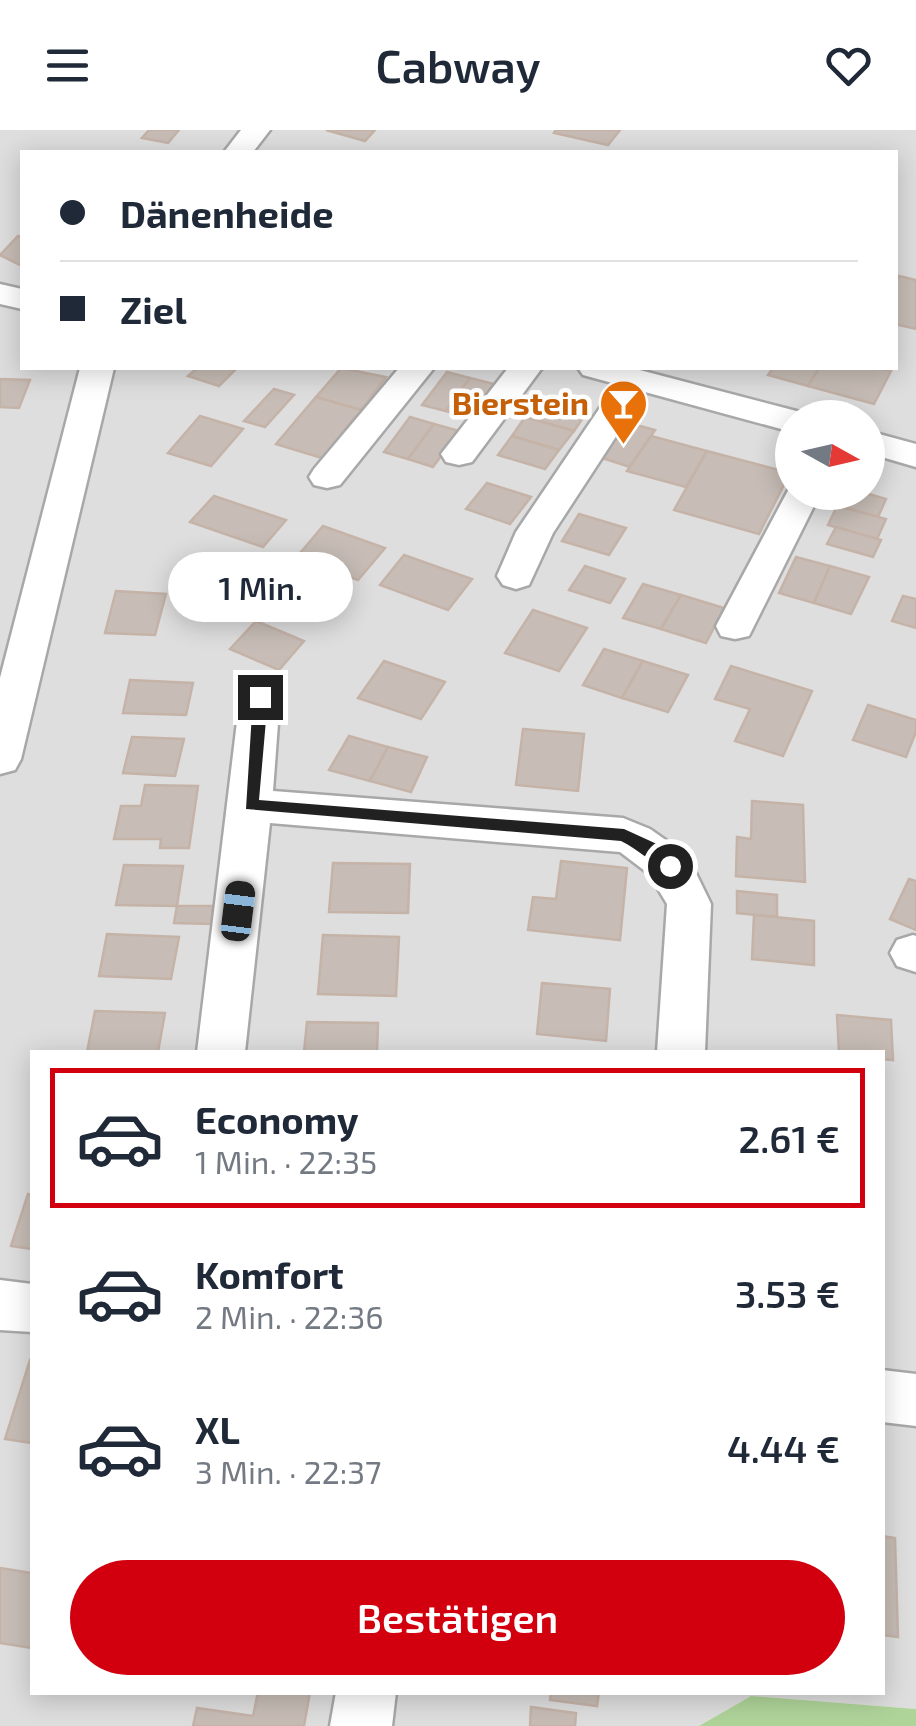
<!DOCTYPE html>
<html lang="de">
<head>
<meta charset="utf-8">
<style>
  :root { --surface:#fff; --page:#f6f6f7; --text:#1f2937; --muted:#747a83; --line:#e0e1e3; --accent:#d2000f }
  body { margin:0; font-family:"Exo 2",sans-serif; background:var(--page); color:var(--text); height:100vh; display:flex; flex-direction:column; font-size:38px; white-space:nowrap }
  * { box-sizing:border-box; margin:0 }
  p { font-size:32px; color:var(--muted) }
  .icon { flex:none; width:55px; height:55px; fill:none; stroke:currentColor; stroke-width:2; stroke-linecap:round; stroke-linejoin:round }
  .map { position:relative; flex:1; overflow:hidden }
  .side { position:absolute; left:30px; top:920px; width:855px; height:645px; display:flex; flex-direction:column; background:var(--surface); border-radius:0px; box-shadow:0 5px 25px #0003 }
  .side>* { flex:none }
  .guide { position:absolute; left:20px; top:20px; width:878px; height:220px; border-radius:0px; box-shadow:0 5px 25px #0003; display:grid; align-content:center; height:220px; padding:0 40px; background:var(--surface) }
  .needle { width:65px; rotate:98deg }
  .tools { position:absolute; left:775px; top:270px; display:grid; gap:20px }
  .tools a { display:grid; place-items:center; width:110px; height:110px; border-radius:50%; background:var(--surface); box-shadow:0 5px 25px #0003; font-size:50px }
  .end { position:absolute; width:45px; height:45px; margin:-22px; border:12px solid #212121; background:#fff; box-shadow:0 0 0 5px #fff }
  .from { border-radius:50% }
  .bubble { position:absolute; height:70px; border-radius:35px; background:var(--surface); box-shadow:0 5px 25px #0003; font-size:32px; font-weight:600; line-height:70px; text-align:center }
  .car { position:absolute; width:30px; height:60px; margin:-30px -15px; border-radius:12px; box-shadow:0 0 8px 2px #0007; background:linear-gradient(#222 24%,#8ab4d8 0 40%,#222 0 76%,#8ab4d8 0 86%,#222 0) }
  .guide b { display:flex; align-items:center; gap:35px; height:95px; font-size:38px }
  .guide b+b { border-top:2px solid var(--line) }
  .guide i { width:25px; height:25px; background:var(--text) }
  ul { padding:18px 0 0; list-style:none }
  li { display:flex; align-items:center; gap:30px; height:140px; margin:0 20px 15px; padding:0 20px; border:5px solid transparent; border-radius:0px }
  li div { flex:1 }
  li b { display:block; font-size:38px }
  li em { font-style:normal; font-weight:600 }
  li.current { border-color:var(--accent) }
  li>.icon { width:90px; height:90px; stroke-width:1.5 }
  .action { display:flex; gap:20px; margin-top:auto; padding:20px 40px }
  .action a { flex:1; height:115px; border-radius:60px; background:var(--accent); color:#fff; font-size:40px; font-weight:600; line-height:115px; text-align:center }
  header { display:flex; justify-content:space-between; align-items:center; height:130px; padding:0 40px; background:var(--surface); font-size:45px; font-weight:600 }
  .map>svg:first-child { display:block }
  .residential { fill:#dfdede; fill-rule:evenodd }
  .forest { fill:#afd499 }
  .building { fill:#c7bdb6; stroke:#c5b3a8; stroke-width:2.5 }
  .lines { fill:none; stroke-linecap:round; stroke-linejoin:round }
  .minor-casing { stroke:#a8a8a8; stroke-width:5 }
  .minor { fill:#fff; fill-rule:evenodd }
  .route { fill:#212121 }
  .labels { text-anchor:middle; stroke-width:9; stroke-linejoin:round; paint-order:stroke }
  .far-food-label { font-size:32px; font-weight:bold; fill:#c56008; stroke:#fff; text-anchor:end }
</style>
</head>
<body>
<header><svg class="icon" aria-label="menu" viewBox="0 0 24 24"><path d="M4 6h16M4 12h16M4 18h16"/></svg>Cabway<svg class="icon" aria-label="heart" viewBox="0 0 24 24"><path d="M12 20l-8-8c-3-5 5-10 8-4 3-6 11-1 8 4z"/></svg></header>
<div class="map">
<svg width="916" height="1596" viewBox="0 0 916 1596">
  <rect width="100%" height="100%" fill="#f2eee7"/>
  <path class="residential" d="M0,0H916V1579L751,1566L699,1596H0ZM22,22H895V238H22ZM792,288H868V362H792ZM32,922H882V1562H32Z"/>
  <polygon class="forest" points="751,1566 916,1579 916,1596 699,1596"/>
  <g class="building">
    <polygon points="149,0 179,0 168,13 142,8"/>
    <polygon points="326,0 375,0 365,11"/>
    <polygon points="556,0 620,0 608,15 554,3"/>
    <polygon points="18,106 22,107 22,136 0,125"/>
    <polygon points="899,146 916,150 916,199 895,194 895,153"/>
    <polygon points="197,238 237,238 219,256 188,246"/>
    <polygon points="341,238 386,247 361,280 316,267"/>
    <polygon points="773,238 819,238 808,256 768,245"/>
    <polygon points="819,238 877,238 891,241 874,274 808,256"/>
    <polygon points="447,242 470,248 446,281 422,275"/>
    <polygon points="470,248 494,254 470,288 446,281"/>
    <polygon points="0,249 30,250 19,278 0,277"/>
    <polygon points="274,259 294,265 265,297 244,291"/>
    <polygon points="316,267 361,280 322,328 276,314"/>
    <polygon points="536,271 585,285 574,301 525,287"/>
    <polygon points="200,286 243,299 211,336 168,323"/>
    <polygon points="410,287 434,294 408,329 384,322"/>
    <polygon points="525,287 574,301 559,320 512,306"/>
    <polygon points="621,291 655,300 630,337 596,326"/>
    <polygon points="434,294 459,301 433,337 408,329"/>
    <polygon points="512,306 559,320 545,339 498,325"/>
    <polygon points="651,306 707,321 686,357 627,341"/>
    <polygon points="707,321 790,343 759,404 674,380"/>
    <polygon points="487,353 531,367 510,394 466,379"/>
    <polygon points="834,362 862,362 886,369 878,387 829,373"/>
    <polygon points="214,366 286,390 263,417 190,392"/>
    <polygon points="837,376 886,389 877,409 828,395"/>
    <polygon points="579,384 626,398 609,425 562,411"/>
    <polygon points="323,396 385,418 358,450 296,428"/>
    <polygon points="836,397 881,410 873,427 827,414"/>
    <polygon points="404,425 472,449 448,480 380,455"/>
    <polygon points="796,427 830,436 814,473 779,463"/>
    <polygon points="585,436 625,449 610,473 569,460"/>
    <polygon points="830,436 869,447 851,484 814,473"/>
    <polygon points="643,454 681,465 661,499 623,488"/>
    <polygon points="116,461 166,464 155,505 105,503"/>
    <polygon points="681,465 724,478 706,513 661,499"/>
    <polygon points="903,466 916,469 916,498 892,491"/>
    <polygon points="533,480 587,498 559,541 505,523"/>
    <polygon points="256,491 304,511 279,540 230,519"/>
    <polygon points="604,519 643,531 622,568 583,555"/>
    <polygon points="384,531 445,552 421,589 358,568"/>
    <polygon points="643,531 688,545 668,582 622,568"/>
    <polygon points="731,536 812,561 783,626 735,611 750,579 715,569"/>
    <polygon points="130,550 193,553 186,585 123,583"/>
    <polygon points="868,575 916,590 916,602 906,627 853,610"/>
    <polygon points="523,599 584,604 578,661 516,655"/>
    <polygon points="349,606 388,617 370,651 329,640"/>
    <polygon points="132,607 184,609 175,646 123,643"/>
    <polygon points="388,617 427,627 411,662 370,651"/>
    <polygon points="145,655 198,656 189,718 160,718 161,709 114,709 121,676 141,676"/>
    <polygon points="752,671 803,675 805,752 736,746 737,707 751,709"/>
    <polygon points="561,731 627,738 620,810 528,800 533,767 556,769"/>
    <polygon points="333,733 410,734 408,783 329,782"/>
    <polygon points="124,735 183,736 177,776 116,775"/>
    <polygon points="909,749 916,751 916,800 890,789"/>
    <polygon points="737,761 777,765 777,787 737,783"/>
    <polygon points="177,776 213,776 211,794 174,793"/>
    <polygon points="754,785 814,791 814,835 752,829"/>
    <polygon points="107,804 179,807 171,849 99,846"/>
    <polygon points="323,805 399,807 396,866 318,864"/>
    <polygon points="542,853 610,859 606,911 537,904"/>
    <polygon points="95,881 165,883 158,922 87,922"/>
    <polygon points="837,885 891,890 893,930 882,929 882,922 839,922"/>
    <polygon points="307,892 378,893 377,922 304,922"/>
    <polygon points="28,1064 32,1065 32,1119 11,1116"/>
    <polygon points="30,1230 32,1231 32,1313 5,1309"/>
    <polygon points="882,1406 895,1408 898,1507 882,1505"/>
    <polygon points="0,1438 32,1443 32,1518 0,1513"/>
    <polygon points="258,1562 310,1562 304,1596 193,1596 197,1578 253,1586"/>
    <polygon points="551,1562 599,1562 597,1576 550,1570"/>
    <polygon points="531,1577 576,1583 575,1596 530,1596"/>
  </g>
  <g class="lines">
    <defs>
      <g id="minor">
        <polygon points="241,0 270,0 253,22 224,22"/>
        <polygon points="0,154 22,159 22,179 0,174"/>
        <polygon points="80,238 114,238 21,629 15,640 0,644 0,548"/>
        <polygon points="399,238 434,238 340,355 327,358 314,355 309,347 314,339"/>
        <polygon points="508,238 542,238 472,332 459,335 446,332 441,324"/>
        <polygon points="578,238 632,238 804,283 807,288 792,288 792,302 645,262 553,403 529,455 516,459 503,455 497,446 516,402 616,254 583,245"/>
        <polygon points="868,301 916,314 916,337 868,323"/>
        <polygon points="792,353 792,362 821,362 749,506 735,509 721,506 716,496"/>
        <polygon points="260,553 274,557 280,567 273,661 623,688 650,699 680,720 694,739 711,774 705,922 657,922 667,774 649,744 620,722 270,693 245,922 197,922 240,567 246,557"/>
        <polygon points="913,805 916,806 916,842 897,836 890,823 897,810"/>
        <polygon points="0,1150 32,1154 32,1202 0,1200"/>
        <polygon points="882,1240 916,1244 916,1296 882,1292"/>
        <polygon points="336,1562 396,1562 392,1596 330,1596"/>
      </g>
    </defs>
    <use href="#minor" class="minor-casing"/>
    <use href="#minor" class="minor"/>
  </g>
  <path class="route" d="M260,562L268,567L259,670L624,699L659,715L677,736L670,742C653,734 639,720 621,711L246,679L253,567Z"/>
  <defs>
    <symbol id="bar-pin" viewBox="-11 -11 22 30"><path d="M0 17L-7.5 6A9.5 9.5 0 1 1 7.5 6Z" fill="#e8710a" stroke="#fff"/><path d="M-6-5H6L.8 .8V4.5H3.5V6h-7V4.5H-.8V.8Z" fill="#fff"/></symbol>
  </defs>
  <g fill-rule="evenodd">
    <use href="#bar-pin" x="596" y="246" width="55" height="75"/>
  </g>
  <g class="labels">
    <g class="far-food-label">
      <text x="589" y="285">Bierstein</text>
    </g>
  </g>
</svg>
<div class="tools">
<a><svg class="needle" viewBox="-14 -14 28 28"><path d="M0-13l5 13h-10z" fill="#e53935"/><path d="M0 13l5-13h-10z" fill="#747a83"/></svg></a>
</div>
<i class="end from" style="left:670px;top:736px"></i>
<i class="end" style="left:260px;top:567px"></i>
<div class="bubble" style="left:168px;top:422px;width:185px">1 Min.</div>
<i class="car" style="left:238px;top:781px;rotate:7deg"></i>
<div class="guide">
<b><i class="from"></i>Dänenheide</b>
<b><i></i>Ziel</b>
</div>
<section class="side">
<ul>
<li class="current"><svg class="icon" aria-label="car" viewBox="0 0 24 24"><path d="M5 17H2v-5l4-1 3-4h7l3 4 3 1v5h-3M9 17h6M6 11h13"/><circle cx="7" cy="17" r="2"/><circle cx="17" cy="17" r="2"/></svg><div><b>Economy</b><p>1 Min. · 22:35</p></div><em>2.61 €</em></li>
<li><svg class="icon" aria-label="car" viewBox="0 0 24 24"><path d="M5 17H2v-5l4-1 3-4h7l3 4 3 1v5h-3M9 17h6M6 11h13"/><circle cx="7" cy="17" r="2"/><circle cx="17" cy="17" r="2"/></svg><div><b>Komfort</b><p>2 Min. · 22:36</p></div><em>3.53 €</em></li>
<li><svg class="icon" aria-label="car" viewBox="0 0 24 24"><path d="M5 17H2v-5l4-1 3-4h7l3 4 3 1v5h-3M9 17h6M6 11h13"/><circle cx="7" cy="17" r="2"/><circle cx="17" cy="17" r="2"/></svg><div><b>XL</b><p>3 Min. · 22:37</p></div><em>4.44 €</em></li>
</ul>
<div class="action"><a>Bestätigen</a></div>
</section>
</div>
</body>
</html>
